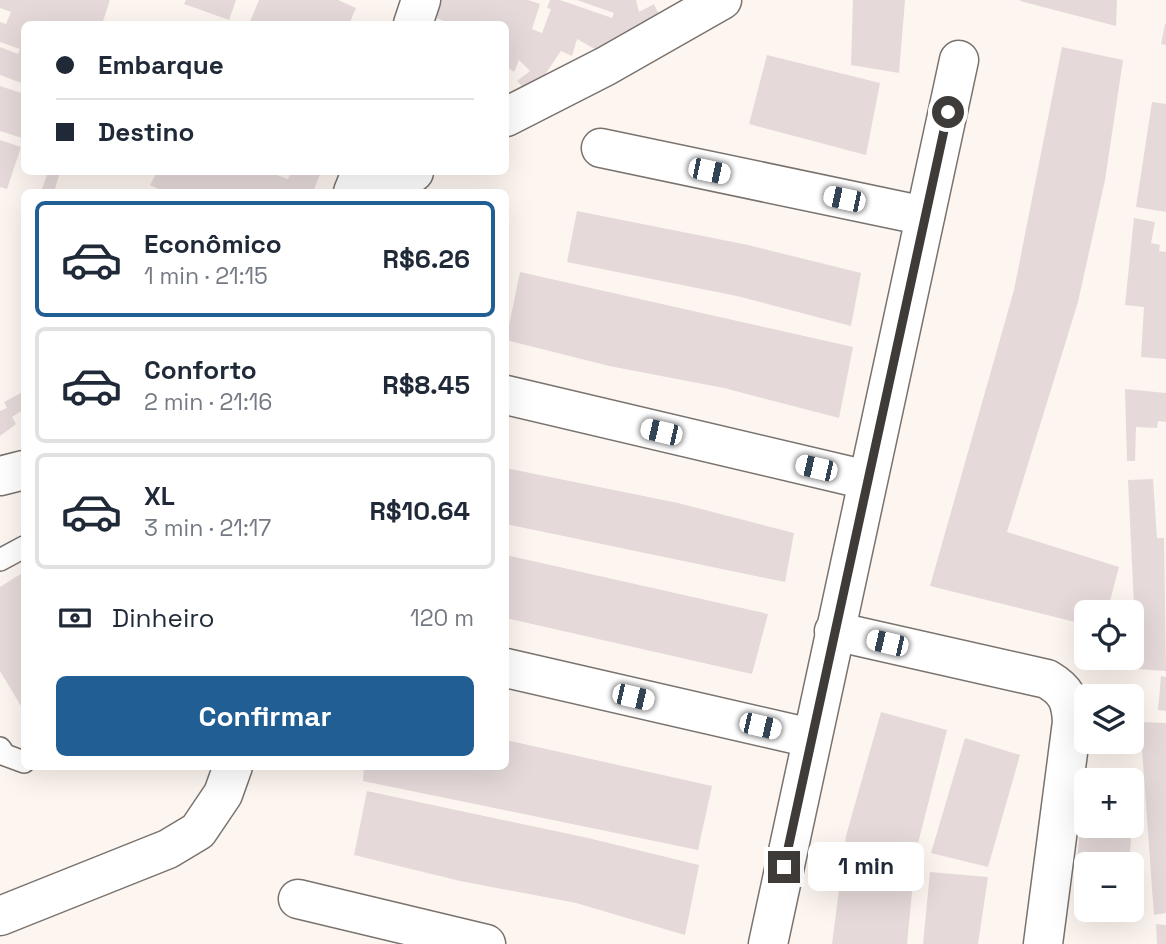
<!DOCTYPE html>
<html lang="pt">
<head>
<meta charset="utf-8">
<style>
  :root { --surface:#fff; --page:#f6f6f7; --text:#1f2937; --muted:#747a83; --line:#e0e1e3; --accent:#215e94 }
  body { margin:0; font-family:"Space Grotesk",sans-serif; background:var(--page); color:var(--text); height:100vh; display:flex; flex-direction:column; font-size:26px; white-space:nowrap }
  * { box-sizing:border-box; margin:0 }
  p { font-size:23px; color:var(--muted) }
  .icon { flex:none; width:38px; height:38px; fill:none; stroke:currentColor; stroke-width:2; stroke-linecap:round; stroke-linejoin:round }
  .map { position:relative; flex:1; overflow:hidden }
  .panel { position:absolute; left:21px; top:189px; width:488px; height:581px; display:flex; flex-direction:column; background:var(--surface); border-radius:10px; box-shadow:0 7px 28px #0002 }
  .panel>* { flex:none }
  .hud { position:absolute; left:21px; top:21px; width:488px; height:154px; border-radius:10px; box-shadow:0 7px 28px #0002; display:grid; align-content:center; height:154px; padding:0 35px; background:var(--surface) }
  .controls { position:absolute; left:1074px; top:600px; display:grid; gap:14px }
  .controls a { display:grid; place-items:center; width:70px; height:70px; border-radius:10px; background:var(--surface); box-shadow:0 7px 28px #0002; font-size:35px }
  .end { position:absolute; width:32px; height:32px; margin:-16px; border:9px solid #3e3b39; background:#fff; box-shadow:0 0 0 4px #fff }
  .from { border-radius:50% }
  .bubble { position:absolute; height:49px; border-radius:10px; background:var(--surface); box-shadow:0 7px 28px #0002; font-size:23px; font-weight:700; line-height:49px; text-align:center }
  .car { position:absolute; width:21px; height:42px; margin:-21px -10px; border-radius:9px; box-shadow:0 0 5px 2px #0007; background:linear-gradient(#fff 24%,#345 0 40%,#fff 0 76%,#345 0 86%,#fff 0) }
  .hud b { display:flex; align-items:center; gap:24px; height:66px; font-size:26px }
  .hud b+b { border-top:2px solid var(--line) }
  .hud i { width:18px; height:18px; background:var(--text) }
  ul { padding:12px 0 0; list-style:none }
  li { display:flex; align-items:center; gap:21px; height:116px; margin:0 14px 10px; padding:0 21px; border:4px solid var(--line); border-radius:10px }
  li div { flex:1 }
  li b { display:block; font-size:26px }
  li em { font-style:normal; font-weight:700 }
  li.selected { border-color:var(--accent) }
  li>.icon { width:63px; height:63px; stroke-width:1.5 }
  .pay { display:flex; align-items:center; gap:18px; height:77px; padding:0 35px; font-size:26px }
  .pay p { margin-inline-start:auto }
  .action { display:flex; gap:14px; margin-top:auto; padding:14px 35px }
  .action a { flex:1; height:80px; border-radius:10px; background:var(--accent); color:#fff; font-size:28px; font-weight:700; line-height:80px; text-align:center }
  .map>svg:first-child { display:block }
  .building { fill:#e5dad9 }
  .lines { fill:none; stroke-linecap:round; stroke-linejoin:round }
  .service-casing { stroke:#79726d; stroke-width:24 }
  .minor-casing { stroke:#79726d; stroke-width:41 }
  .service { stroke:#fff; stroke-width:21 }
  .minor { stroke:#fff; stroke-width:38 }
  .route { stroke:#3e3b39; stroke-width:9 }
</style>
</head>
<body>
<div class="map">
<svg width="1166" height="944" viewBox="0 0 1166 944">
  <rect width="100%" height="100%" fill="#fdf5ef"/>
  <g class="building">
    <polygon points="0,0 110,0 102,24 24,24 24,84 0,75 0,47 18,54 20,49 0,42 0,22 6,24 11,12 0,8"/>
    <polygon points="186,0 236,0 229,20 184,4"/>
    <polygon points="259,0 338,0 356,8 349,24 249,24"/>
    <polygon points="439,0 528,0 540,4 532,29 542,33 551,9 547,8 550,0 560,0 612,18 614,13 577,0 636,0 639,12 654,4 661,19 600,52 577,39 572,56 561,51 546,73 551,78 528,92 517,81 530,71 519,60 514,72 506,66 506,24 453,24 432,17"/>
    <polygon points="853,0 905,0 899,73 851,65"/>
    <polygon points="1020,0 1117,0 1116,26 1020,1"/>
    <polygon points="1165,24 1166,24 1166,45 1161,44"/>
    <polygon points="1062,47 1123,60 1105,180 1078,302 1007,532 1119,567 1107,612 1087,612 1087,625 930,586 1014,290"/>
    <polygon points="767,55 880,83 866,155 749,124"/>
    <polygon points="0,86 24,94 22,138 0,131"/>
    <polygon points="1152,102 1166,104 1166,212 1136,207"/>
    <polygon points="0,140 21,147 7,189 0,187"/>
    <polygon points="48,172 60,172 54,192 41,192"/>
    <polygon points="157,172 269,172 288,179 291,172 321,172 313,192 165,192 150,185"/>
    <polygon points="577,211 748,245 861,273 851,326 737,296 567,262"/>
    <polygon points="1134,218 1155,222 1151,243 1160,245 1159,251 1166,252 1166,359 1141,357 1144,307 1125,305"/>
    <polygon points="520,272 853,347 839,418 724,388 609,366 506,340"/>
    <polygon points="1125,389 1166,393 1166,422 1158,421 1157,428 1136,427 1135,461 1127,461"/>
    <polygon points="21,393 24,409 12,417 16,424 0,436 0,411 7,408 4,402"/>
    <polygon points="506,468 678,503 794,533 785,582 506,524"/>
    <polygon points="1153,479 1157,538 1164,538 1166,671 1137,669 1128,480"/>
    <polygon points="506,555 768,614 752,674 506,618"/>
    <polygon points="24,572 24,711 0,671 0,587"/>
    <polygon points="1161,676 1166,677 1166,711 1158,710"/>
    <polygon points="881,712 947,730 916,851 907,944 832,944 846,836"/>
    <polygon points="1140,722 1166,723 1166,913 1154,915"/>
    <polygon points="965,738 1020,755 988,867 931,853"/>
    <polygon points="506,740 712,786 698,850 363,781 364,766 506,766"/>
    <polygon points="367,791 588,838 699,865 685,935 576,903 460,881 354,855"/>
    <polygon points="1083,795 1087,795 1087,826 1132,826 1129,864 1087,864 1087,885 1075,884"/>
    <polygon points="930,872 988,877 978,944 923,944"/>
    <polygon points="1156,924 1166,925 1166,944 1157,944"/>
  </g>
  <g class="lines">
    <defs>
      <g id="service">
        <polyline points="0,560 24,547"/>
        <polyline points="0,748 5,755 24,762"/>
      </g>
      <g id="minor">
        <polyline points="413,24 421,0"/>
        <polyline points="506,117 606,66 722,0"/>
        <polyline points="601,148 925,216"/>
        <polyline points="353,192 361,172"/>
        <polyline points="387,192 414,172"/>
        <polyline points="506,395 867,480"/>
        <polyline points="0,476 24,470"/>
        <path d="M834,631L1047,679C1066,690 1071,700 1072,722L1043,944"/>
        <polyline points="506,668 811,738"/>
        <polyline points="298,899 486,944"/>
        <polyline points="0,916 168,849 198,831 223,794 233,766"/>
        <polyline points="768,944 959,60"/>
      </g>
    </defs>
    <use href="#service" class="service-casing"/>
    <use href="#minor" class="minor-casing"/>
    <use href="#service" class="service"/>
    <use href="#minor" class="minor"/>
  </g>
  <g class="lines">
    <polyline class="route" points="784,867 948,112"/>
  </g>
</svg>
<div class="controls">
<a><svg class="icon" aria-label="locate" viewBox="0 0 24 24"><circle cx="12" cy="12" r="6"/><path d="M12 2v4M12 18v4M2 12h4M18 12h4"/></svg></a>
<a><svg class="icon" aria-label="layers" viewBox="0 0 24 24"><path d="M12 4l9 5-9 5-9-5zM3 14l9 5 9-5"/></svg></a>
<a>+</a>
<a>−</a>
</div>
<i class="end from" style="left:948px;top:112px"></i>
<i class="end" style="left:784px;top:867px"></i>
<div class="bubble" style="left:808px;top:842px;width:116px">1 min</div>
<i class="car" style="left:709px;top:171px;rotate:102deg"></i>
<i class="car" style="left:844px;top:199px;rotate:282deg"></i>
<i class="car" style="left:661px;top:432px;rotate:283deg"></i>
<i class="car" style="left:816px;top:468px;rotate:283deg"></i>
<i class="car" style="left:887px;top:643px;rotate:283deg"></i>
<i class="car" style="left:633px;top:697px;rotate:103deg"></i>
<i class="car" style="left:760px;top:726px;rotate:103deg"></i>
<div class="hud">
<b><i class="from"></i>Embarque</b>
<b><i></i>Destino</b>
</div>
<section class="panel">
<ul>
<li class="selected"><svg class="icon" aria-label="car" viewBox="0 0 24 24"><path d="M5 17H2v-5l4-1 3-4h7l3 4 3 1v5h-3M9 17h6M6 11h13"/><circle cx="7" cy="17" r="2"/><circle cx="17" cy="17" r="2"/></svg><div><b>Econômico</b><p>1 min · 21:15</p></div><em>R$6.26</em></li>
<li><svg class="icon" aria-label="car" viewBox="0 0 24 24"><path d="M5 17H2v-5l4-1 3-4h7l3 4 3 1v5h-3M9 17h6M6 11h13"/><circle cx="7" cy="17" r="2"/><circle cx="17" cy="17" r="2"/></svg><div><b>Conforto</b><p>2 min · 21:16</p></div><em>R$8.45</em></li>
<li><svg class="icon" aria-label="car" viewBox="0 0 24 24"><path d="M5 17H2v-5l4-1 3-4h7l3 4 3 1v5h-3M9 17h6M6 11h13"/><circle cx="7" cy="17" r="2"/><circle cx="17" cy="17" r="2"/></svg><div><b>XL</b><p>3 min · 21:17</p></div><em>R$10.64</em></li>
</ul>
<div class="pay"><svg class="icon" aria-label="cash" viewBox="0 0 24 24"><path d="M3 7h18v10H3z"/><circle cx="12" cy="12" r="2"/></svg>Dinheiro<p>120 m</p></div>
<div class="action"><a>Confirmar</a></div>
</section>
</div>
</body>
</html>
